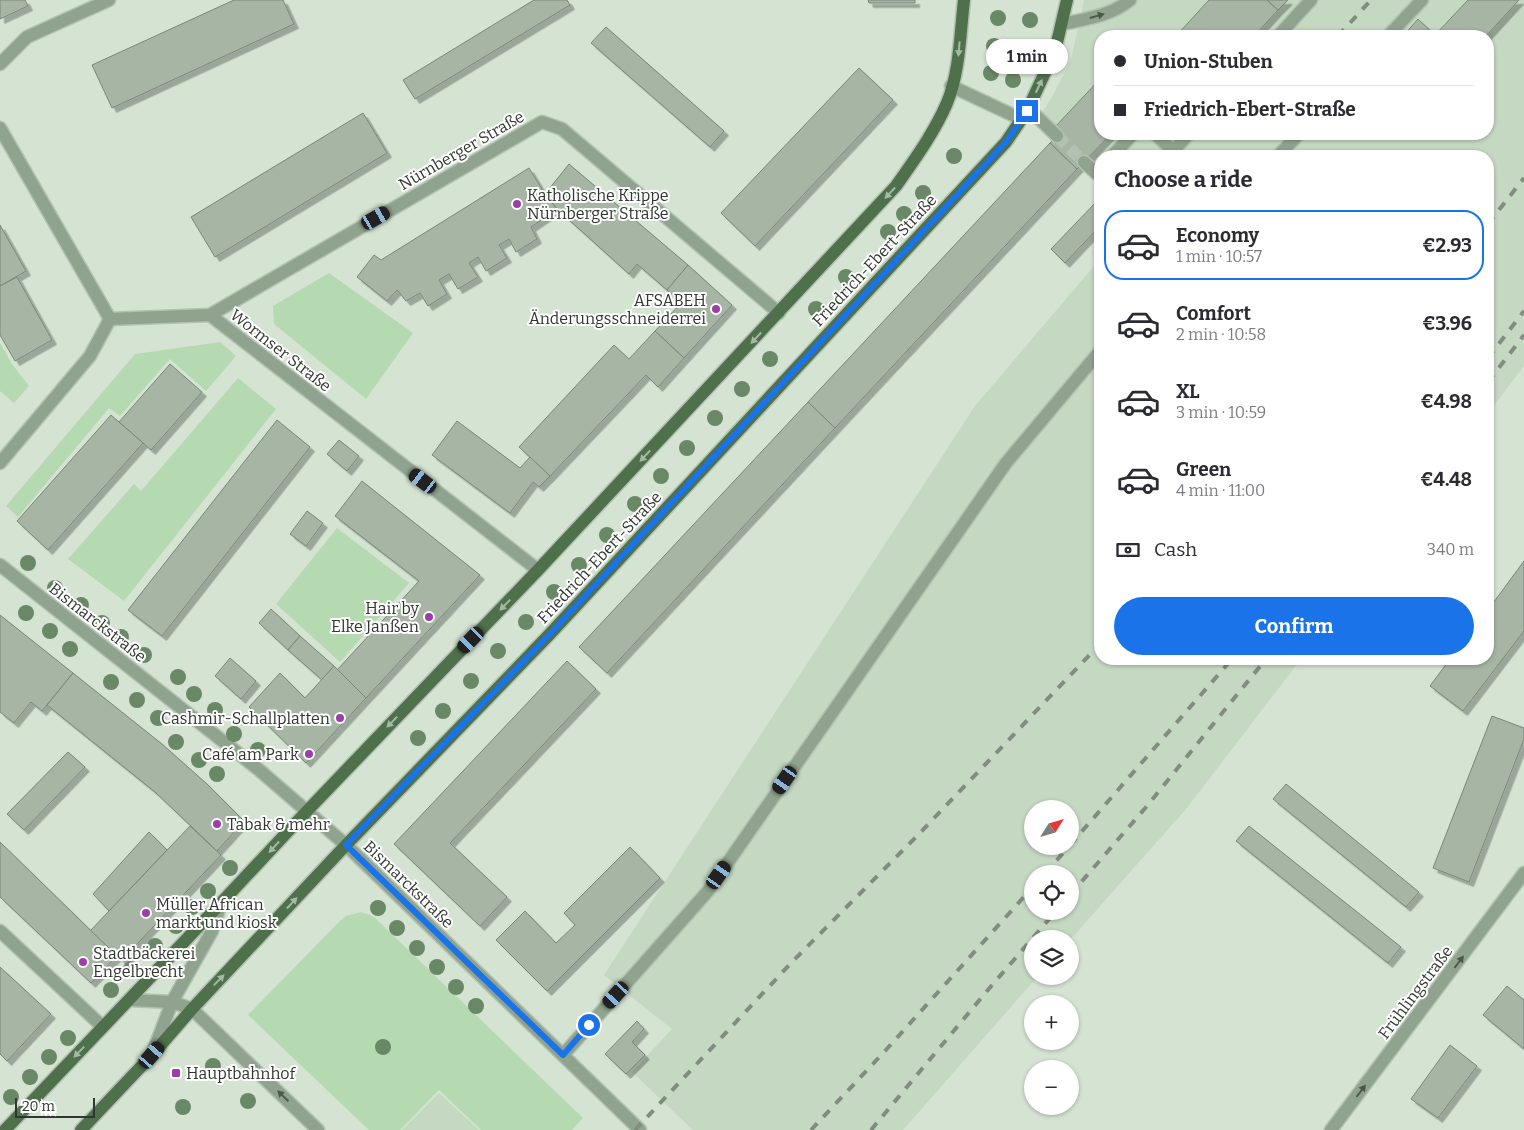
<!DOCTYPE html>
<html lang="en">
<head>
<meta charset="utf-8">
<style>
  :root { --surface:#fff; --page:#f2f2f3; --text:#2b2b33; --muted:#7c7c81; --line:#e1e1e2; --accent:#1a73e8 }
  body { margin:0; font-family:Bitter,serif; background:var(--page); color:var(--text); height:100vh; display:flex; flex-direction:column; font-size:19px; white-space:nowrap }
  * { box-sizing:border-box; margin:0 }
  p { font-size:16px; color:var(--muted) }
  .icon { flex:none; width:28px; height:28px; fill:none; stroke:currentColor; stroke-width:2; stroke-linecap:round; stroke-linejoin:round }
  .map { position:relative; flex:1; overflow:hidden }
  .panel { position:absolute; left:1094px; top:150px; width:400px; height:515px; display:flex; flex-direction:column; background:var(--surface); border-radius:20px; box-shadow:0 1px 4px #0004 }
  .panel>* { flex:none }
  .banner { position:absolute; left:1094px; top:30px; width:400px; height:110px; border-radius:20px; box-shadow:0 1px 4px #0004; display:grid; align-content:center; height:110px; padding:0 20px; background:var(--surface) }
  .needle { width:32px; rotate:53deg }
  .buttons { position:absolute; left:1024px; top:800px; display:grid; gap:10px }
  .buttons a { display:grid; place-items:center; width:55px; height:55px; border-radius:50%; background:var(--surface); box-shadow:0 1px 4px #0004; font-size:25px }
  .scale { position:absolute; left:15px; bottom:12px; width:80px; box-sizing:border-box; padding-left:5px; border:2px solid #313730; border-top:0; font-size:14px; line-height:18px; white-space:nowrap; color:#313730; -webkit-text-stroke:4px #fff; paint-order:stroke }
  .end { position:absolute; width:22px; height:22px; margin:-11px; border:6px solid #1a73e8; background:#fff; box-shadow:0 0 0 2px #fff }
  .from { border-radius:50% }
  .bubble { position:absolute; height:35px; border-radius:18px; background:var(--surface); box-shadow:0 1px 4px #0004; font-size:16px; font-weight:700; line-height:35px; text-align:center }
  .car { position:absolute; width:15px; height:30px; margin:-15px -8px; border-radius:6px; box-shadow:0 0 4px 1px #0007; background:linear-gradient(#222 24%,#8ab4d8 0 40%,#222 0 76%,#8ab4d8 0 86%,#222 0) }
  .banner b { display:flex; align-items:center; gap:18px; height:48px; font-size:19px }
  .banner b+b { border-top:1px solid var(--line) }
  .banner i { width:12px; height:12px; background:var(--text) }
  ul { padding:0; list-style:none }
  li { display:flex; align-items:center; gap:15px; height:70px; margin:0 10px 8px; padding:0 10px; border:2px solid transparent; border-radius:20px }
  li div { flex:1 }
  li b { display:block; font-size:19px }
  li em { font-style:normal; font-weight:700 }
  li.current { border-color:var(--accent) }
  li>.icon { width:45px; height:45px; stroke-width:1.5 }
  h2 { padding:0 20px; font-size:22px; line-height:60px }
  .pay { display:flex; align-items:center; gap:12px; height:55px; padding:0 20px; font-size:19px }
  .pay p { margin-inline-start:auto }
  .primary-button { display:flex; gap:10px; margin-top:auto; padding:10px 20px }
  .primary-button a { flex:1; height:58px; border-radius:30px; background:var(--accent); color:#fff; font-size:20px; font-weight:700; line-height:58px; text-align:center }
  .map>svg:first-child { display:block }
  .built { fill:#c4d8c2; fill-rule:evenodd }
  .green { fill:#b5dab1 }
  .building { fill:#a7b5a5; stroke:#798778; filter:url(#shadow) }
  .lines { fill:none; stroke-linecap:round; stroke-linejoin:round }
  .minor-tunnel { stroke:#b3c1b2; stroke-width:12; stroke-dasharray:12 6; stroke-linecap:butt }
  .minor-casing { stroke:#b3c1b2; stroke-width:15 }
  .major-casing { stroke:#b3c1b2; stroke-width:15 }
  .minor { stroke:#90a38e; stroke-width:12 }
  .major { stroke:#4e714b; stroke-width:12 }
  .rail { stroke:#828c80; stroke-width:4; stroke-dasharray:9 9; stroke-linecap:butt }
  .tree { fill:#688866 }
  .oneway { fill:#4e574c }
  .oneway2 { fill:#a6b8a5 }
  .route { stroke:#1a73e8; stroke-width:6 }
  .poi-dot { fill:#9b3ea8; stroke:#fff; stroke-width:2 }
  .labels { text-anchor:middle; stroke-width:4; stroke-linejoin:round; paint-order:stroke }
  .street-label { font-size:16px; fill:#313730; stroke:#fff }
  .poi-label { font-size:16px; fill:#313730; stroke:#fff; text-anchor:start }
</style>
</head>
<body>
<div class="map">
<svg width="1524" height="1130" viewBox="0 0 1524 1130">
  <defs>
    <filter id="shadow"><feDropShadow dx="4.5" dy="4.5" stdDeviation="0" flood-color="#0004"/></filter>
  </defs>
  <rect width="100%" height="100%" fill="#d4e3d2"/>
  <g class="built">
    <path d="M1084,0H1524V366L1488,413V156H1100V174L1040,116L1053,95L1071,60ZM1100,36H1488V134H1100Z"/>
    <path d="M1100,259V659H1301L1186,809L1070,940V939H1032V976H1038L903,1130H693L632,1072L672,1029L604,975L975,406ZM1032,809H1070V846H1032ZM1032,874H1070V911H1032Z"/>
    <polygon points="439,1093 479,1130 402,1130"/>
  </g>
  <g class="green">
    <polygon points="329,273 413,333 366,399 274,324 273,306"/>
    <polygon points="220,342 236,356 206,391 170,359 120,416 109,408 18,517 6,506 135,354"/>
    <polygon points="0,343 12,364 29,386 14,403 0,391"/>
    <polygon points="238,378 276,409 124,601 68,559 134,484 141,491"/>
    <polygon points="337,528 409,583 340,662 276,604"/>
    <polygon points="361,912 370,915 375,918 583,1118 572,1130 481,1130 439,1090 400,1130 369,1130 248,1015 340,921 346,916"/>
  </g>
  <g class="building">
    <polygon points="0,0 25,0 28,6 0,19"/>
    <polygon points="234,0 283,0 294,24 112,108 92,65"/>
    <polygon points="534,0 567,0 570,5 415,99 403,80"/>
    <polygon points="868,0 915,0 915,3 869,3"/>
    <polygon points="1209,0 1267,0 1278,10 1254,36 1176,36"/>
    <polygon points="1267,0 1288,0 1278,10"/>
    <polygon points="1468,0 1519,0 1486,36 1403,36 1418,19 1435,35"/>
    <polygon points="606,27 724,131 710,147 591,43"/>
    <polygon points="859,68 893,100 755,246 721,213"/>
    <polygon points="1100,79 1100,134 1111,134 1077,169 1050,143 1060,132 1055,127"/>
    <polygon points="363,113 387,153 215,257 191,217"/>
    <polygon points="1050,143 1077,169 835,428 808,402"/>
    <polygon points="569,164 688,265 667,290 637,264 629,274 557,209 545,194"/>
    <polygon points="529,168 545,194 557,209 531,227 537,239 516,252 509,239 499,245 507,258 486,271 478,257 469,263 478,277 458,289 449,274 439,280 447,294 428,306 420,293 406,301 397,290 387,301 357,277 374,255 381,260"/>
    <polygon points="1100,198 1100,226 1065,263 1051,249"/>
    <polygon points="0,225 26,271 0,286"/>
    <polygon points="688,265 732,305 684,358 655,331 681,303 667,290"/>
    <polygon points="17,277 52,340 15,361 0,335 0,286"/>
    <polygon points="655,331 684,358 658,387 646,375 550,476 519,447 614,345 629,359"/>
    <polygon points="170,364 202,392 151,450 119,422"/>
    <polygon points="808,402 835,428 607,673 579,647"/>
    <polygon points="111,415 143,443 48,550 17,521"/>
    <polygon points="277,420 310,447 162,636 128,610"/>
    <polygon points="457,421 520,468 530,457 550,476 539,487 533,482 510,513 432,455"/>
    <polygon points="339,440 359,456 347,471 327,454"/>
    <polygon points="362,481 480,575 366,698 337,670 419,581 335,516"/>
    <polygon points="307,511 323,523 306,546 290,534"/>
    <polygon points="1524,561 1524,631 1463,711 1430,686 1450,659 1488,659 1488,610"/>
    <polygon points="271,609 300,636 288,650 259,623"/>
    <polygon points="0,615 73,673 42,711 31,702 14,723 0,712"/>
    <polygon points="300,636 334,666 322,680 288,650"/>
    <polygon points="230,658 256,681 241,699 215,676"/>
    <polygon points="567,661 596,689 450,843 507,897 480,926 394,844"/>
    <polygon points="334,666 366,698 306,763 249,707 280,673 305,698"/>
    <polygon points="73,673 162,744 207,784 244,821 217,851 155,792 47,705"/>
    <polygon points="1492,716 1524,728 1524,739 1469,882 1433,868"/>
    <polygon points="68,752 85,767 24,830 7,814"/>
    <polygon points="1286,784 1419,892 1406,907 1273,799"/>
    <polygon points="190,826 221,855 122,960 90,931"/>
    <polygon points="1249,826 1401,947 1388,963 1236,841"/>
    <polygon points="149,832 167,850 109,911 93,894"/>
    <polygon points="0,842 117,956 91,983 0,897"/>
    <polygon points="630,847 660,878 547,991 496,940 525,911 556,943 575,925 564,913"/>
    <polygon points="0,967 51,1014 7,1061 0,1054"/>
    <polygon points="1507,986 1524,1000 1524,1049 1483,1015"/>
    <polygon points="637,1021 644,1029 632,1042 645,1055 626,1074 605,1054"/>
    <polygon points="1450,1045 1477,1066 1438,1118 1411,1099"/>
  </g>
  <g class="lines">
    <polyline class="minor-tunnel" points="1057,136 1084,162"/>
    <defs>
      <g id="minor">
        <path d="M1062,24C1085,19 1111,16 1130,0"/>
        <polyline points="1278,36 1311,0"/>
        <polyline points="1388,36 1422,0"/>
        <polyline points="0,64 27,37 109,0"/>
        <polyline points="951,86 1021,119"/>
        <polyline points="1028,108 1057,136"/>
        <polyline points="0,128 110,319 210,315 538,570"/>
        <polyline points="1155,134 1173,151 1189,134"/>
        <polyline points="1112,156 1133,134"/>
        <polyline points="1278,156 1299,134"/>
        <polyline points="1084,162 1096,173 1100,169"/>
        <polyline points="210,315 542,122 562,129 779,313"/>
        <polyline points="0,463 90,356 110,319"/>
        <polyline points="0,565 258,769 346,845 640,1130"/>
        <polyline points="0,931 103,1027"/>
        <polyline points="130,1000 172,1002 192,1009 318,1130"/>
        <polyline points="152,1055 172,1002 212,931 221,903"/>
        <polyline points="563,1055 708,891 1006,463 1100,351"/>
        <polyline points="1331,1130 1524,873"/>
      </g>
      <g id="major">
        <path d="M5,1130L221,903L307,811L538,570L896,186C915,159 934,133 947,103C960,71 960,34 964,0"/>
        <polyline points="81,1130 152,1055 192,1009 346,845 548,636 1006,142 1027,111 1055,51 1067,0"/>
      </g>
    </defs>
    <use href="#minor" class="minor-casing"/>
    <use href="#major" class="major-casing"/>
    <use href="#minor" class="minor"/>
    <use href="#major" class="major"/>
    <g class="rail">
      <polyline points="1338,36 1371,0"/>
      <polyline points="1488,224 1524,178"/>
      <polyline points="1488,358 1524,311"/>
      <polyline points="1488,382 1524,335"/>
      <polyline points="1070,845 1232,659"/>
      <polyline points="1045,874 1069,846"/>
      <polyline points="1070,895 1147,806 1266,659"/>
      <polyline points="635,1130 792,962 918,835 1100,644"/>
      <polyline points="811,1130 885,1051 1032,888"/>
      <polyline points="871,1130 987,991 1056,911"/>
    </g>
  </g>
  <g class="tree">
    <circle cx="998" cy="18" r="8"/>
    <circle cx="1030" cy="20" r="8"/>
    <circle cx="994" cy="46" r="8"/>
    <circle cx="1022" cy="49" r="8"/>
    <circle cx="991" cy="73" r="8"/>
    <circle cx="1013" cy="80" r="8"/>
    <circle cx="954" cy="156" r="8"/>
    <circle cx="923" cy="193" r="8"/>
    <circle cx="904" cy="214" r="8"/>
    <circle cx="888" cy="232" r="8"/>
    <circle cx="846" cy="277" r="8"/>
    <circle cx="816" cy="309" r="8"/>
    <circle cx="770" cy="359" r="8"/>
    <circle cx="742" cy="389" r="8"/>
    <circle cx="715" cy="418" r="8"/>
    <circle cx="687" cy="448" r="8"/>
    <circle cx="661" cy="476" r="8"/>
    <circle cx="635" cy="504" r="8"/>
    <circle cx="607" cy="535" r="8"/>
    <circle cx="28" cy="563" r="8"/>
    <circle cx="579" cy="565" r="8"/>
    <circle cx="55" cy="588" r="8"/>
    <circle cx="554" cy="592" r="8"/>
    <circle cx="81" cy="605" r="8"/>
    <circle cx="26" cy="613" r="8"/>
    <circle cx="526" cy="622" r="8"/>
    <circle cx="102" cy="623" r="8"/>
    <circle cx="50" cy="631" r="8"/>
    <circle cx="121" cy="637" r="8"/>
    <circle cx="70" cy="649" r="8"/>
    <circle cx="498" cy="651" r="8"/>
    <circle cx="144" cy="655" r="8"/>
    <circle cx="178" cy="677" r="8"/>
    <circle cx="471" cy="681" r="8"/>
    <circle cx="111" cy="682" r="8"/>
    <circle cx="194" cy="694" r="8"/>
    <circle cx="137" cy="700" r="8"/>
    <circle cx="215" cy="710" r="8"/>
    <circle cx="443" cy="711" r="8"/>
    <circle cx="158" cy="718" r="8"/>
    <circle cx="234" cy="734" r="8"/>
    <circle cx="418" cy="738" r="8"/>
    <circle cx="176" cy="742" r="8"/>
    <circle cx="258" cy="750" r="8"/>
    <circle cx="199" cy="760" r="8"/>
    <circle cx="217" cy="774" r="8"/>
    <circle cx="230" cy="868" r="8"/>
    <circle cx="208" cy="891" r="8"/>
    <circle cx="192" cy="907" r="8"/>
    <circle cx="378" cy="908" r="8"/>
    <circle cx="176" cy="926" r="8"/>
    <circle cx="397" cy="928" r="8"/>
    <circle cx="155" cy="946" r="8"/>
    <circle cx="417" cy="948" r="8"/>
    <circle cx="437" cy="967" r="8"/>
    <circle cx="131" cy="969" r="8"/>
    <circle cx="456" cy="987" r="8"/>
    <circle cx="111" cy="990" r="8"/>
    <circle cx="476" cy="1006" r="8"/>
    <circle cx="68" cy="1038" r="8"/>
    <circle cx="383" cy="1047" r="8"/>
    <circle cx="49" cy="1057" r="8"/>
    <circle cx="213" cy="1066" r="8"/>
    <circle cx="30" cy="1077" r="8"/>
    <circle cx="11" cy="1097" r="8"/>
    <circle cx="248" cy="1101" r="8"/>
    <circle cx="183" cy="1107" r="8"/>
  </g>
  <defs><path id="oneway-solid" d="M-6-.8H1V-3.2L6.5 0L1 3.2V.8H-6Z" transform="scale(1.25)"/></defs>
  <g class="oneway">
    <use href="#oneway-solid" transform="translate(1097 16) rotate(-16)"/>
    <use href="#oneway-solid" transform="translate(1459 962) rotate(-53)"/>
    <use href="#oneway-solid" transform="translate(1361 1091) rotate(-53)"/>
    <use href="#oneway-solid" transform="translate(283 1096) rotate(-136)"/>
  </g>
  <g class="oneway2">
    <use href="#oneway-solid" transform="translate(959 49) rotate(95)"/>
    <use href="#oneway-solid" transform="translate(1039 86) rotate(-65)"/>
    <use href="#oneway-solid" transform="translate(890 193) rotate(133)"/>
    <use href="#oneway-solid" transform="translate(756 338) rotate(133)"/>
    <use href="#oneway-solid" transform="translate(645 456) rotate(133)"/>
    <use href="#oneway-solid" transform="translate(505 605) rotate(134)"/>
    <use href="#oneway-solid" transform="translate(392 722) rotate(134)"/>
    <use href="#oneway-solid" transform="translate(274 847) rotate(133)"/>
    <use href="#oneway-solid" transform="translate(292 903) rotate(-47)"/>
    <use href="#oneway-solid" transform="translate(219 980) rotate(-46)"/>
    <use href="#oneway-solid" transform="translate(79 1052) rotate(134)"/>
  </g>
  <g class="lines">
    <polyline class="route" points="589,1025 563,1055 346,845 548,636 1006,142 1027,111"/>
  </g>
  <g class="poi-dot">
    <circle cx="517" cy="204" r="5"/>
    <circle cx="716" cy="309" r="5"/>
    <circle cx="429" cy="617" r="5"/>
    <circle cx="340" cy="718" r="5"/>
    <circle cx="309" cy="754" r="5"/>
    <circle cx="217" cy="824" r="5"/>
    <circle cx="146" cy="913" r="5"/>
    <circle cx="83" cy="962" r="5"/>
    <rect x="171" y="1068" width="10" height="10" rx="2.5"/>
  </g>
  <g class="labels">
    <g class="street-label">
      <text transform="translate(461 150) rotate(-30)" y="6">Nürnberger Straße</text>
      <text transform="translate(874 260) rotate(-47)" y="6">Friedrich-Ebert-Straße</text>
      <text transform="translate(281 350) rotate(38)" y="6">Wormser Straße</text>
      <text transform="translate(599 557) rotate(-47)" y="6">Friedrich-Ebert-Straße</text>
      <text transform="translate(98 622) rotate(38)" y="6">Bismarckstraße</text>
      <text transform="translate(409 884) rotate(44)" y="6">Bismarckstraße</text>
      <text transform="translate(1415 992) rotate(-53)" y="6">Frühlingstraße</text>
    </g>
    <g class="poi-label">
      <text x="527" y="201">Katholische Krippe<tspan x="527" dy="18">Nürnberger Straße</tspan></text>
      <text x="706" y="306" text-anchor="end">AFSABEH<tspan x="706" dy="18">Änderungsschneiderrei</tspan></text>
      <text x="419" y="614" text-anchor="end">Hair by<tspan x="419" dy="18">Elke Janßen</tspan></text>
      <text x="330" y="724" text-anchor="end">Cashmir-Schallplatten</text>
      <text x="299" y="760" text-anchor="end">Café am Park</text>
      <text x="227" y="830">Tabak &amp; mehr</text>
      <text x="156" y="910">Müller African<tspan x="156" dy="18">markt und kiosk</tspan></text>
      <text x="93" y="959">Stadtbäckerei<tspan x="93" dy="18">Engelbrecht</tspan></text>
      <text x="186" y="1079">Hauptbahnhof</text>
    </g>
  </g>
</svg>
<div class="buttons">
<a><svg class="needle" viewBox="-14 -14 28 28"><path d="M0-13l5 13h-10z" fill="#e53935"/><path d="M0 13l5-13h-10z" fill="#7c7c81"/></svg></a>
<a><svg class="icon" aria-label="locate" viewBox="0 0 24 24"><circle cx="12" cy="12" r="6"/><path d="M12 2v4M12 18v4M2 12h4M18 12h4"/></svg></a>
<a><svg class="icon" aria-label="layers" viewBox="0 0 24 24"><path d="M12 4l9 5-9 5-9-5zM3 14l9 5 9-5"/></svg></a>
<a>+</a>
<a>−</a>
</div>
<div class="scale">20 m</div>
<i class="end from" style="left:589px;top:1025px"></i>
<i class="end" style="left:1027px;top:111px"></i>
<div class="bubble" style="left:986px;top:39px;width:82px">1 min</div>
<i class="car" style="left:376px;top:218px;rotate:60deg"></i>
<i class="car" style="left:423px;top:481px;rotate:307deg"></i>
<i class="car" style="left:471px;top:640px;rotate:224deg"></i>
<i class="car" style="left:785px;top:780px;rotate:215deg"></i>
<i class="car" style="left:719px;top:875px;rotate:35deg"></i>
<i class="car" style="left:616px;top:995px;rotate:222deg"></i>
<i class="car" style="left:152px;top:1055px;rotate:41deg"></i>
<div class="banner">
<b><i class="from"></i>Union-Stuben</b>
<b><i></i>Friedrich-Ebert-Straße</b>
</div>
<section class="panel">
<h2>Choose a ride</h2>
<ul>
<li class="current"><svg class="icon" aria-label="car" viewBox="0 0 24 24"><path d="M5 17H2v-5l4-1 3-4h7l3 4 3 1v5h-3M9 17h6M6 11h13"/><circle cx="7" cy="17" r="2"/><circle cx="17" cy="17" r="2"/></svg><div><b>Economy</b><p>1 min · 10:57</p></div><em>€2.93</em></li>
<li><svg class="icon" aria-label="car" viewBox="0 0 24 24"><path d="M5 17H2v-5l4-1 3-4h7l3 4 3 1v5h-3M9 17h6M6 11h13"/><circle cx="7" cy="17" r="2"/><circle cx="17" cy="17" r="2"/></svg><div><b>Comfort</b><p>2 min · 10:58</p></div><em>€3.96</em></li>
<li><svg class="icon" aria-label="car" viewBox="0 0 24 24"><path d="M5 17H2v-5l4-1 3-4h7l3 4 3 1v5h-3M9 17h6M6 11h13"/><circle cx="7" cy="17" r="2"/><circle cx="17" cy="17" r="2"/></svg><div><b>XL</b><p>3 min · 10:59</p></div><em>€4.98</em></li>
<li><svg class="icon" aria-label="car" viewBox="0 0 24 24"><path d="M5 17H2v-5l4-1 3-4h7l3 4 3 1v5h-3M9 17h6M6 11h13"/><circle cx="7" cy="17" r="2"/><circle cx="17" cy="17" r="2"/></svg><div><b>Green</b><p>4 min · 11:00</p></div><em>€4.48</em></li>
</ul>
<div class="pay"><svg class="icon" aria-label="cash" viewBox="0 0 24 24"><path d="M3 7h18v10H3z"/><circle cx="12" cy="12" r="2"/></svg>Cash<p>340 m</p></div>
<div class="primary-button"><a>Confirm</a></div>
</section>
</div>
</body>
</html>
